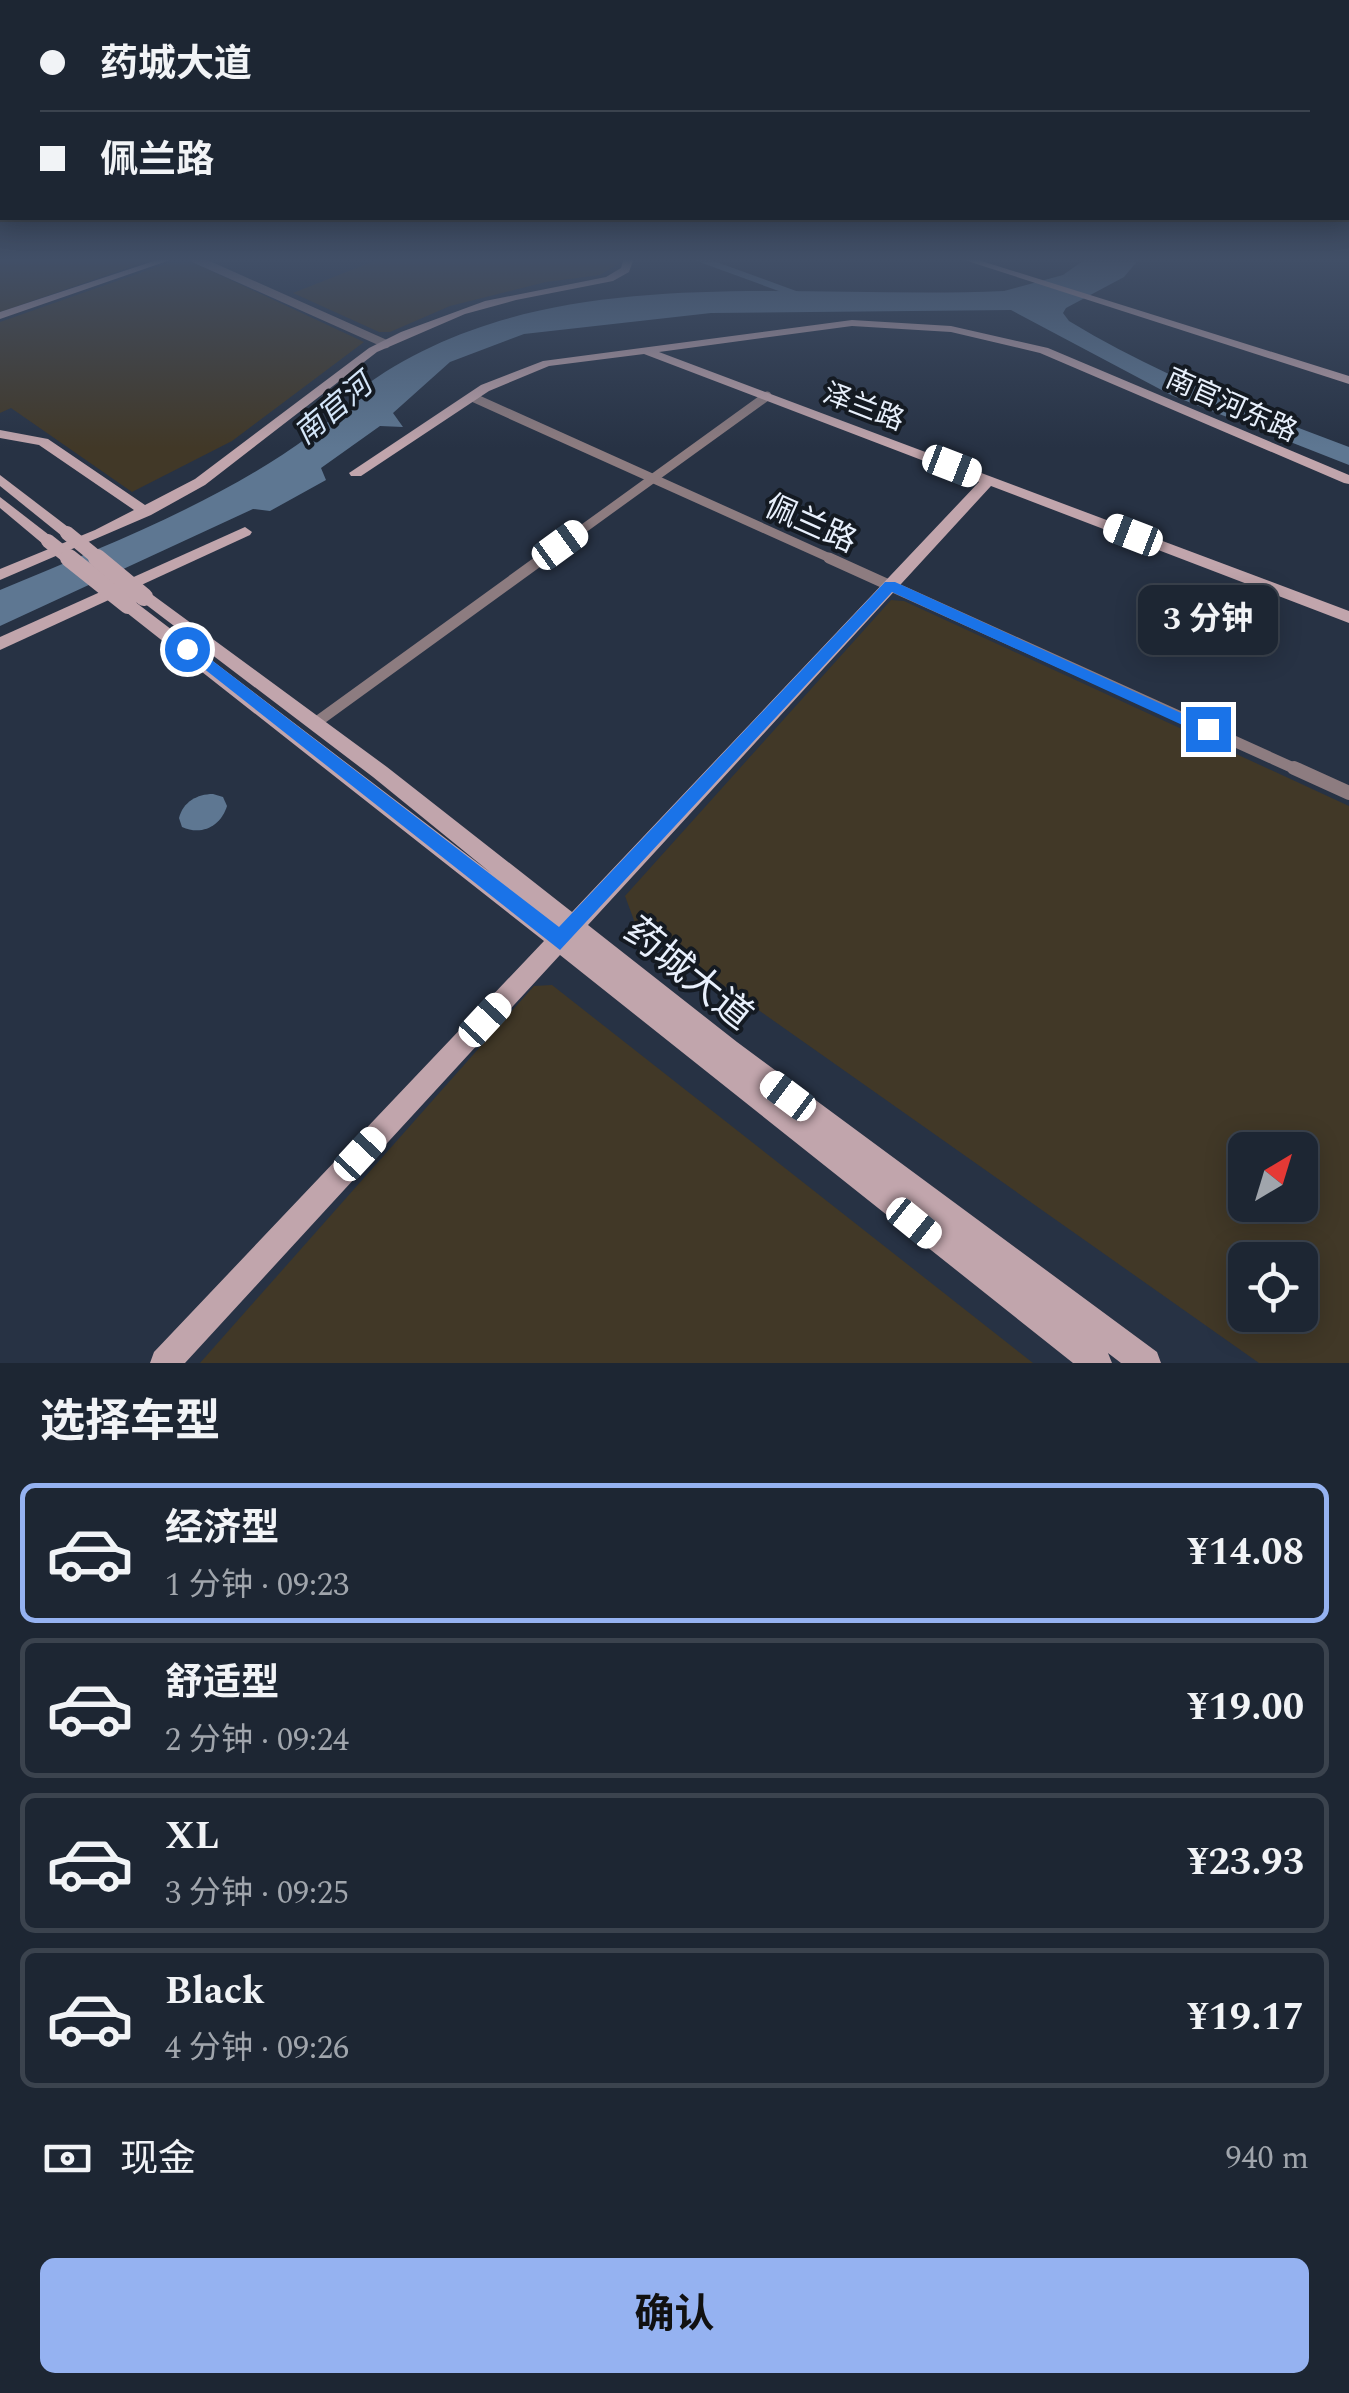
<!DOCTYPE html>
<html lang="zh">
<head>
<meta charset="utf-8">
<style>
  :root { --surface:#1d2633; --page:#252e3b; --text:#f1f3f6; --muted:#a0a5ac; --line:#3b434e; --accent:#95b2f1 }
  body { margin:0; font-family:Spectral,"Noto Sans SC",serif; background:var(--page); color:var(--text); height:100vh; display:flex; flex-direction:column; font-size:38px; white-space:nowrap }
  * { box-sizing:border-box; margin:0 }
  p { font-size:32px; color:var(--muted) }
  .icon { flex:none; width:55px; height:55px; fill:none; stroke:currentColor; stroke-width:2; stroke-linecap:round; stroke-linejoin:round }
  .map { position:relative; height:1363px; overflow:hidden }
  .side { display:flex; flex-direction:column; background:var(--surface); flex:1 }
  .side>* { flex:none }
  .banner { position:absolute; left:0px; top:0px; width:1350px; height:220px; box-shadow:0 5px 25px #0003,0 0 0 2px var(--line); display:grid; align-content:center; height:220px; padding:0 40px; background:var(--surface) }
  .needle { width:65px; rotate:38deg }
  .controls { position:absolute; left:1228px; top:1132px; display:grid; gap:20px }
  .controls a { display:grid; place-items:center; width:90px; height:90px; border-radius:15px; background:var(--surface); box-shadow:0 5px 25px #0003,0 0 0 2px var(--line); font-size:50px }
  .end { position:absolute; width:45px; height:45px; margin:-22px; border:12px solid #1a73e8; background:#fff; box-shadow:0 0 0 5px #fff }
  .from { border-radius:50% }
  .bubble { position:absolute; height:70px; border-radius:15px; background:var(--surface); box-shadow:0 5px 25px #0003,0 0 0 2px var(--line); font-size:32px; font-weight:700; line-height:70px; text-align:center }
  .car { position:absolute; width:30px; height:60px; margin:-30px -15px; border-radius:12px; box-shadow:0 0 8px 2px #0007; background:linear-gradient(#fff 24%,#345 0 40%,#fff 0 76%,#345 0 86%,#fff 0) }
  .banner b { display:flex; align-items:center; gap:35px; height:95px; font-size:38px }
  .banner b+b { border-top:2px solid var(--line) }
  .banner i { width:25px; height:25px; background:var(--text) }
  ul { padding:0; list-style:none }
  li { display:flex; align-items:center; gap:30px; height:140px; margin:0 20px 15px; padding:0 20px; border:5px solid var(--line); border-radius:15px }
  li div { flex:1 }
  li b { display:block; font-size:38px }
  li em { font-style:normal; font-weight:700 }
  li.on { border-color:var(--accent) }
  li>.icon { width:90px; height:90px; stroke-width:1.5 }
  h2 { padding:0 40px; font-size:45px; line-height:120px }
  .pay { display:flex; align-items:center; gap:25px; height:110px; padding:0 40px; font-size:38px }
  .pay p { margin-inline-start:auto }
  .button { display:flex; gap:20px; margin-top:auto; padding:20px 40px }
  .button a { flex:1; height:115px; border-radius:15px; background:var(--accent); color:#111; font-size:40px; font-weight:700; line-height:115px; text-align:center }
  .map>svg:first-child { display:block }
  .industrial { fill:#413827; fill-rule:evenodd }
  .water { fill:#5e7792 }
  .lines { fill:none; stroke-linecap:round; stroke-linejoin:round }
  .canal { stroke:#5e7792; stroke-width:6 }
  .street-far3 { stroke:#8d7c80; stroke-width:8 }
  .street-far2 { stroke:#8d7c80; stroke-width:9 }
  .street-far1 { stroke:#8d7c80; stroke-width:11 }
  .street { stroke:#8d7c80; stroke-width:14 }
  .secondary { fill:#c1a5ac; fill-rule:evenodd }
  .secondary-bridge-far1 { stroke:#c1a5ac; stroke-width:14 }
  .secondary-bridge { stroke:#c1a5ac; stroke-width:18 }
  .route { fill:#1a73e8 }
  .labels { text-anchor:middle; stroke-width:8; stroke-linejoin:round; paint-order:stroke }
  .far-street-label { font-size:28px; fill:#e8f0fc; stroke:#141a22 }
  .far-water-label { font-size:30px; font-style:italic; fill:#d4e6f9; stroke:#141a22 }
  .street-label { font-size:32px; fill:#e8f0fc; stroke:#141a22 }
  .near-street-label { font-size:38px; fill:#e8f0fc; stroke:#141a22 }
</style>
</head>
<body>
<div class="map">
<svg width="1349" height="1363" viewBox="0 0 1349 1363">
  <rect width="100%" height="100%" fill="#273244"/>
  <g class="industrial">
    <polygon points="0,258 157,258 0,312"/>
    <polygon points="382,258 620,258 621,262 600,275 546,282 450,306 390,332 379,332 293,293"/>
    <polygon points="192,262 364,342 232,441 132,492 11,408 0,413 0,322 168,263"/>
    <path d="M891,600L904,601L1349,806V1363H1259L635,923L625,896ZM1245,1150H1300V1205H1245ZM1245,1260H1300V1315H1245Z"/>
    <polygon points="552,985 1033,1363 200,1363 534,986"/>
  </g>
  <g class="water">
    <path d="M1087,258H1140L1124,277L1066,308L1063,313L1069,321C1158,375 1252,411 1349,447V465L1171,395L1011,310L711,313L524,334L450,362L393,413L403,427L380,426L321,468L326,480L270,511L253,509L0,626V590C126,537 261,487 362,393L359,390C540,255 791,301 1004,291L1063,275Z"/>
    <path d="M213,794L223,797L227,806C221,826 202,836 182,827L179,818C183,802 197,794 213,794Z"/>
  </g>
  <g class="lines">
    <polyline class="canal" points="697,258 804,297"/>
    <polyline class="street-far3" points="193,258 386,344"/>
    <g class="street-far2">
      <polyline points="472,397 834,560"/>
      <polyline points="540,560 767,396"/>
    </g>
    <g class="street-far1">
      <polyline points="829,558 1300,771"/>
      <polyline points="314,724 543,558"/>
    </g>
    <polyline class="street" points="1294,768 1349,793"/>
    <g class="secondary">
      <polygon points="163,258 176,258 0,319 0,312"/>
      <polygon points="624,258 634,258 629,272 613,281 516,300 465,314 377,352 205,485 151,515 0,580 0,569 95,530 134,510 39,445 0,438 0,430 48,439 145,505 195,479 369,348 401,332 485,301 606,277 621,268"/>
      <polygon points="958,258 972,258 1349,376 1349,384"/>
      <polygon points="852,320 951,326 1048,348 1349,475 1349,484 1344,483 1040,353 951,332 852,326 659,352 1349,611 1349,623 991,486 588,925 737,1042 1157,1352 1161,1363 1121,1363 1108,1353 1112,1363 1073,1363 560,955 185,1363 150,1363 154,1352 544,941 122,609 120,605 122,601 134,601 491,873 373,777 136,597 138,593 150,593 387,767 572,912 979,482 644,354 549,366 489,391 361,476 351,476 349,473 481,385 543,361"/>
      <polygon points="0,475 72,530 72,536 62,536 0,486"/>
      <polygon points="0,497 53,538 53,544 43,544 0,508"/>
      <polygon points="245,527 252,532 250,535 0,650 0,637"/>
    </g>
    <g class="secondary-bridge-far1">
      <polyline points="67,533 100,560"/>
      <polyline points="48,541 72,560"/>
    </g>
    <g class="secondary-bridge">
      <polyline points="69,558 128,605"/>
      <polyline points="97,558 144,597"/>
    </g>
  </g>
  <linearGradient id="sky" x2="0" y2="1"><stop stop-color="#151c25"/><stop offset="0.58" stop-color="#414f67"/><stop offset="1" stop-color="#414f67" stop-opacity="0"/></linearGradient>
  <rect width="1349" height="448" fill="url(#sky)"/>
  <polygon class="route" points="885,582 895,582 1216,729 1214,734 1202,734 892,592 560,950 179,649 192,645 559,927"/>
  <g class="labels">
    <g class="far-street-label">
      <text transform="translate(1232 404) rotate(24)" y="10">南官河东路</text>
      <text transform="translate(864 406) rotate(21)" y="10">泽兰路</text>
    </g>
    <g class="far-water-label">
      <text transform="translate(333 409) rotate(-40)" y="10">南官河</text>
    </g>
    <g class="street-label">
      <text transform="translate(811 523) rotate(24)" y="11">佩兰路</text>
    </g>
    <g class="near-street-label">
      <text transform="translate(689 973) rotate(39)" y="13">药城大道</text>
    </g>
  </g>
</svg>
<div class="controls">
<a><svg class="needle" viewBox="-14 -14 28 28"><path d="M0-13l5 13h-10z" fill="#e53935"/><path d="M0 13l5-13h-10z" fill="#a0a5ac"/></svg></a>
<a><svg class="icon" aria-label="locate" viewBox="0 0 24 24"><circle cx="12" cy="12" r="6"/><path d="M12 2v4M12 18v4M2 12h4M18 12h4"/></svg></a>
</div>
<i class="end from" style="left:187px;top:649px"></i>
<i class="end" style="left:1208px;top:729px"></i>
<div class="bubble" style="left:1138px;top:585px;width:140px">3 分钟</div>
<i class="car" style="left:952px;top:466px;rotate:111deg"></i>
<i class="car" style="left:1133px;top:535px;rotate:291deg"></i>
<i class="car" style="left:560px;top:545px;rotate:54deg"></i>
<i class="car" style="left:485px;top:1020px;rotate:43deg"></i>
<i class="car" style="left:788px;top:1096px;rotate:307deg"></i>
<i class="car" style="left:360px;top:1154px;rotate:43deg"></i>
<i class="car" style="left:914px;top:1223px;rotate:129deg"></i>
<div class="banner">
<b><i class="from"></i>药城大道</b>
<b><i></i>佩兰路</b>
</div>
</div>
<section class="side">
<h2>选择车型</h2>
<ul>
<li class="on"><svg class="icon" aria-label="car" viewBox="0 0 24 24"><path d="M5 17H2v-5l4-1 3-4h7l3 4 3 1v5h-3M9 17h6M6 11h13"/><circle cx="7" cy="17" r="2"/><circle cx="17" cy="17" r="2"/></svg><div><b>经济型</b><p>1 分钟 · 09:23</p></div><em>¥14.08</em></li>
<li><svg class="icon" aria-label="car" viewBox="0 0 24 24"><path d="M5 17H2v-5l4-1 3-4h7l3 4 3 1v5h-3M9 17h6M6 11h13"/><circle cx="7" cy="17" r="2"/><circle cx="17" cy="17" r="2"/></svg><div><b>舒适型</b><p>2 分钟 · 09:24</p></div><em>¥19.00</em></li>
<li><svg class="icon" aria-label="car" viewBox="0 0 24 24"><path d="M5 17H2v-5l4-1 3-4h7l3 4 3 1v5h-3M9 17h6M6 11h13"/><circle cx="7" cy="17" r="2"/><circle cx="17" cy="17" r="2"/></svg><div><b>XL</b><p>3 分钟 · 09:25</p></div><em>¥23.93</em></li>
<li><svg class="icon" aria-label="car" viewBox="0 0 24 24"><path d="M5 17H2v-5l4-1 3-4h7l3 4 3 1v5h-3M9 17h6M6 11h13"/><circle cx="7" cy="17" r="2"/><circle cx="17" cy="17" r="2"/></svg><div><b>Black</b><p>4 分钟 · 09:26</p></div><em>¥19.17</em></li>
</ul>
<div class="pay"><svg class="icon" aria-label="cash" viewBox="0 0 24 24"><path d="M3 7h18v10H3z"/><circle cx="12" cy="12" r="2"/></svg>现金<p>940 m</p></div>
<div class="button"><a>确认</a></div>
</section>
</body>
</html>
